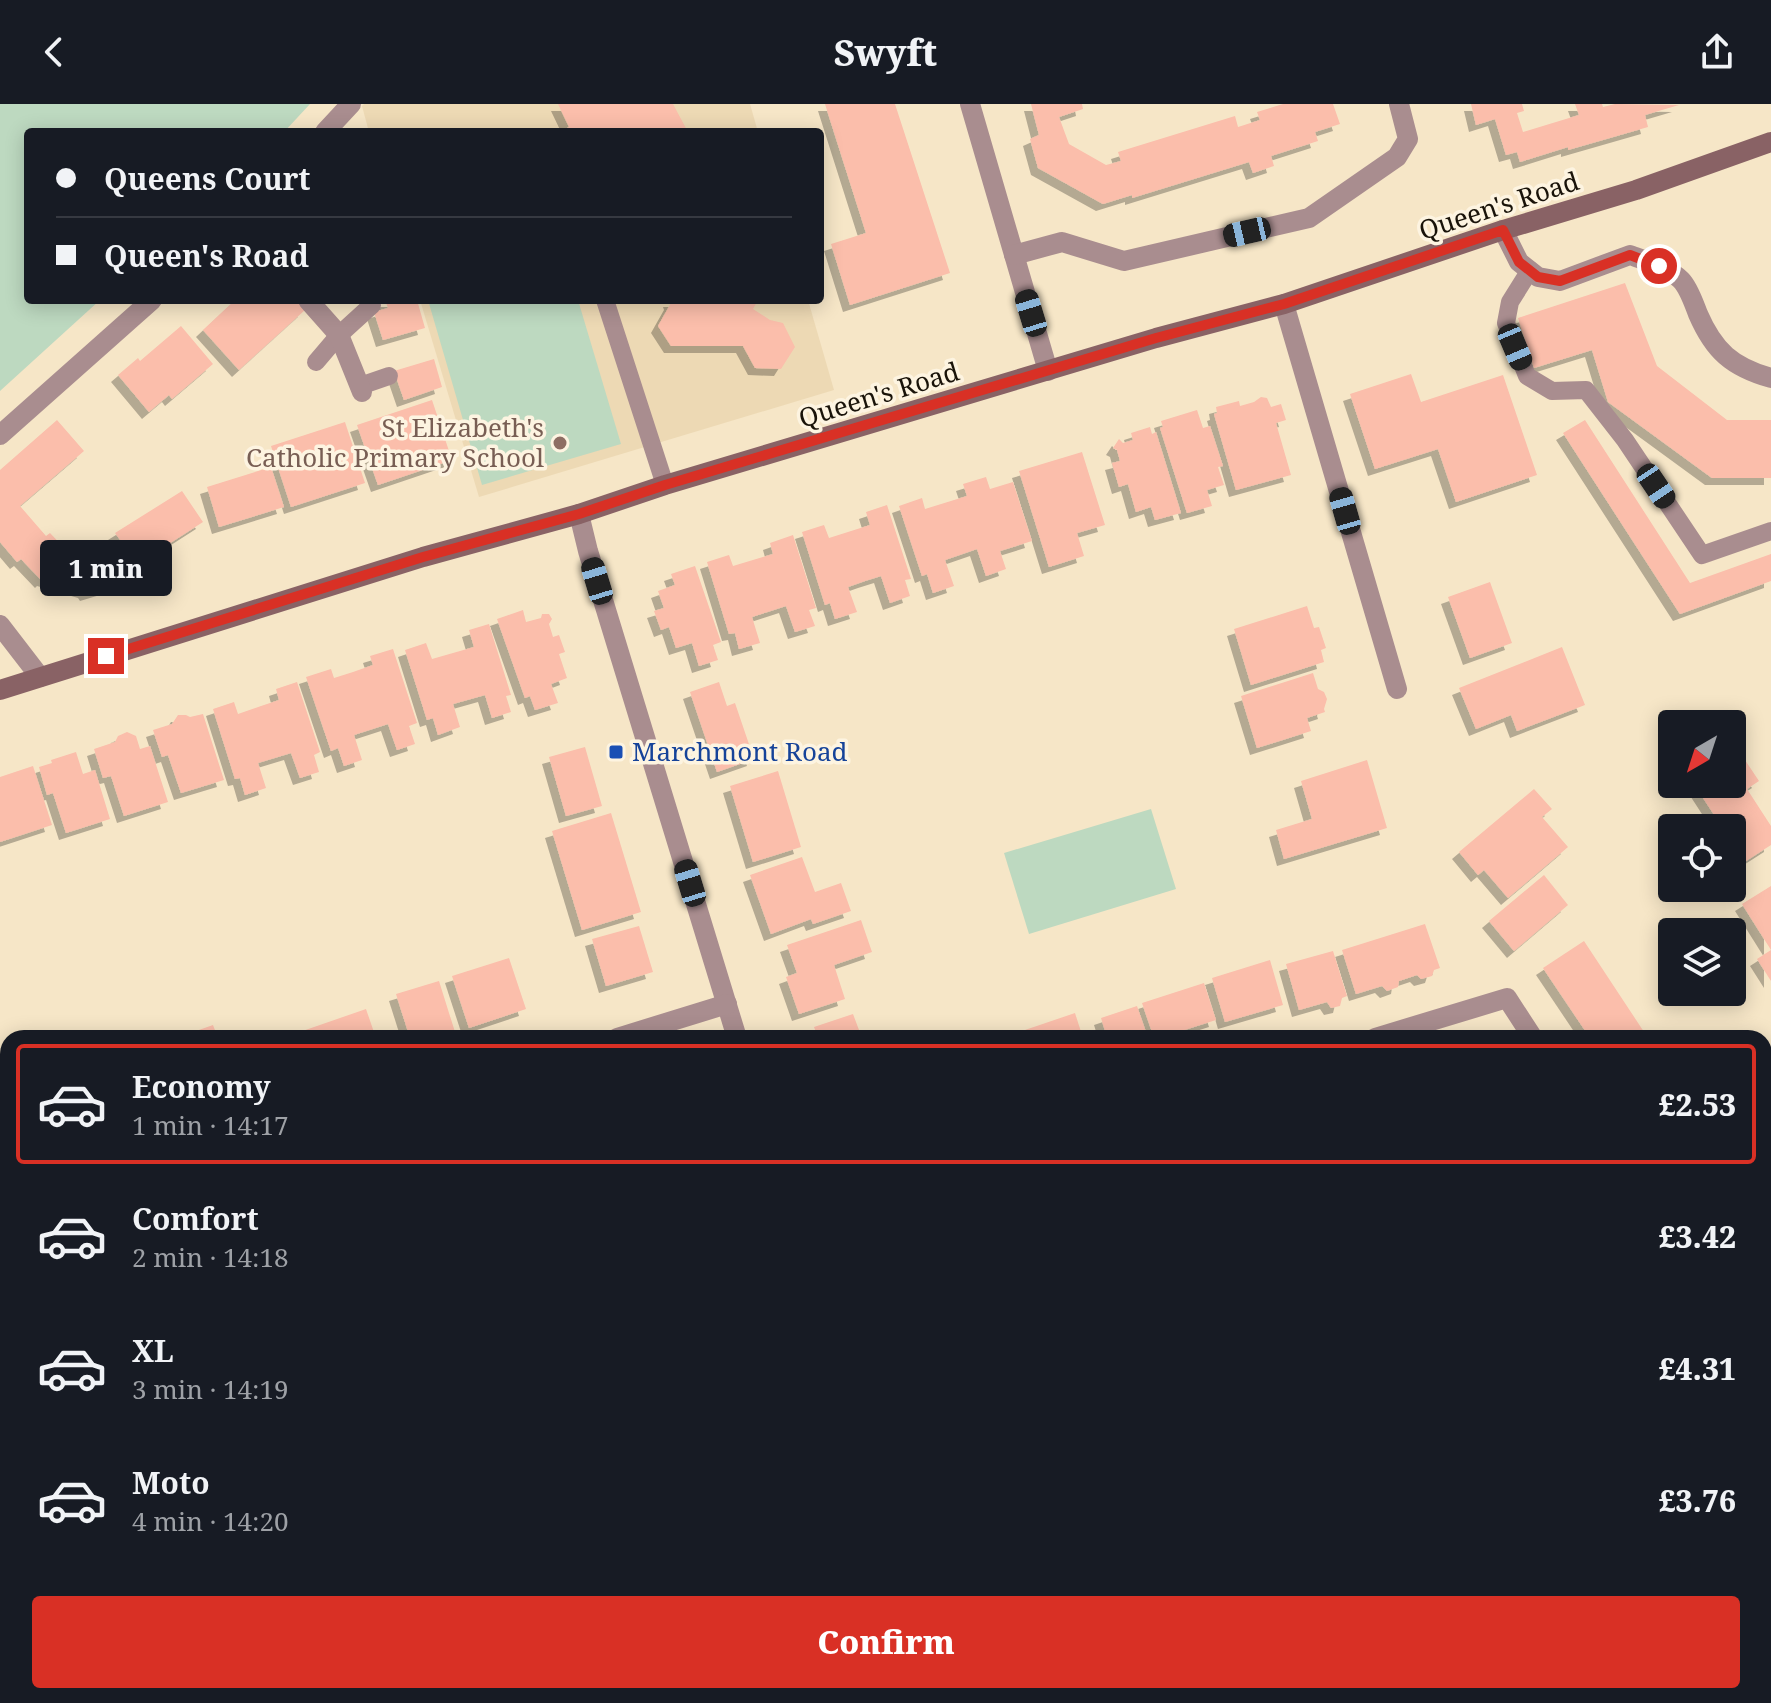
<!DOCTYPE html>
<html lang="en">
<head>
<meta charset="utf-8">
<style>
  :root { --surface:#171b24; --page:#242831; --text:#f1f3f6; --muted:#9ea1a6; --line:#363941; --accent:#d93025 }
  body { margin:0; font-family:"Noto Serif",serif; background:var(--page); color:var(--text); height:100vh; display:flex; flex-direction:column; font-size:30px; white-space:nowrap }
  * { box-sizing:border-box; margin:0 }
  p { font-size:26px; color:var(--muted) }
  .icon { flex:none; width:44px; height:44px; fill:none; stroke:currentColor; stroke-width:2; stroke-linecap:round; stroke-linejoin:round }
  .map { position:relative; flex:1; overflow:hidden }
  .details { position:absolute; left:0px; top:926px; width:1772px; height:674px; display:flex; flex-direction:column; background:var(--surface); border-radius:24px 24px 0 0; box-shadow:0 4px 20px #0003 }
  .details>* { flex:none }
  .guide { position:absolute; left:24px; top:24px; width:800px; height:176px; border-radius:8px; box-shadow:0 4px 20px #0003; display:grid; align-content:center; height:176px; padding:0 32px; background:var(--surface) }
  .needle { width:52px; rotate:219deg }
  .buttons { position:absolute; left:1658px; top:606px; display:grid; gap:16px }
  .buttons a { display:grid; place-items:center; width:88px; height:88px; border-radius:8px; background:var(--surface); box-shadow:0 4px 20px #0003; font-size:40px }
  .end { position:absolute; width:36px; height:36px; margin:-18px; border:10px solid #d93025; background:#fff; box-shadow:0 0 0 4px #fff }
  .from { border-radius:50% }
  .bubble { position:absolute; height:56px; border-radius:8px; background:var(--surface); box-shadow:0 4px 20px #0003; font-size:26px; font-weight:800; line-height:56px; text-align:center }
  .car { position:absolute; width:24px; height:48px; margin:-24px -12px; border-radius:10px; box-shadow:0 0 6px 2px #0007; background:linear-gradient(#222 24%,#8ab4d8 0 40%,#222 0 76%,#8ab4d8 0 86%,#222 0) }
  .guide b { display:flex; align-items:center; gap:28px; height:76px; font-size:30px }
  .guide b+b { border-top:2px solid var(--line) }
  .guide i { width:20px; height:20px; background:var(--text) }
  ul { padding:14px 0 0; list-style:none }
  li { display:flex; align-items:center; gap:24px; height:120px; margin:0 16px 12px; padding:0 16px; border:4px solid transparent; border-radius:8px }
  li div { flex:1 }
  li b { display:block; font-size:30px }
  li em { font-style:normal; font-weight:800 }
  li.active { border-color:var(--accent) }
  li>.icon { width:72px; height:72px; stroke-width:1.5 }
  .action { display:flex; gap:16px; margin-top:auto; padding:16px 32px }
  .action a { flex:1; height:92px; border-radius:8px; background:var(--accent); color:#fff; font-size:32px; font-weight:800; line-height:92px; text-align:center }
  header { display:flex; justify-content:space-between; align-items:center; height:104px; padding:0 32px; background:var(--surface); font-size:36px; font-weight:800 }
  .map>svg:first-child { display:block }
  .built { fill:#edd9b4 }
  .green { fill:#bdd9c0 }
  .building { fill:#fbbeab; filter:url(#shadow) }
  .lines { fill:none; stroke-linecap:round; stroke-linejoin:round }
  .service { stroke:#a98d8f; stroke-width:18 }
  .minor { stroke:#a98d8f; stroke-width:20 }
  .tertiary { stroke:#a98d8f; stroke-width:20 }
  .secondary { stroke:#896265; stroke-width:20 }
  .route { stroke:#d93025; stroke-width:10 }
  .education-dot { fill:#8d6e63; stroke:#fdf4e1; stroke-width:3 }
  .transit-dot { fill:#1a4fb4; stroke:#fdf4e1; stroke-width:3 }
  .labels { text-anchor:middle; stroke-width:7; stroke-linejoin:round; paint-order:stroke }
  .street-label { font-size:26px; fill:#191309; stroke:#fdf4e1 }
  .education-label { font-size:26px; fill:#785e54; stroke:#fdf4e1; text-anchor:end }
  .transit-label { font-size:26px; fill:#164399; stroke:#fdf4e1; text-anchor:start }
</style>
</head>
<body>
<header><svg class="icon" aria-label="back" viewBox="0 0 24 24"><path d="M15 5l-7 7 7 7"/></svg>Swyft<svg class="icon" aria-label="share" viewBox="0 0 24 24"><path d="M12 15V3M7 8l5-5 5 5M5 13v7h14v-7"/></svg></header>
<div class="map">
<svg width="1771" height="1599" viewBox="0 0 1771 1599">
  <defs>
    <filter id="shadow"><feDropShadow dx="-7" dy="7" stdDeviation="0" flood-color="#0004"/></filter>
  </defs>
  <rect width="100%" height="100%" fill="#f6e6c7"/>
  <g class="built">
    <polygon points="364,0 750,0 758,28 369,28 362,2"/>
    <polygon points="420,196 808,196 834,286 479,393"/>
  </g>
  <g class="green">
    <polygon points="0,0 310,0 284,28 28,28 28,196 100,196 0,287"/>
    <polygon points="428,196 578,196 621,340 482,381"/>
    <polygon points="1151,705 1176,785 1029,830 1004,749"/>
    <polygon points="215,1592 351,1592 345,1599 223,1599"/>
  </g>
  <g class="building">
    <polygon points="558,0 673,0 688,28 559,28 569,23"/>
    <polygon points="825,0 895,0 950,169 850,201 831,140 866,129"/>
    <polygon points="1031,0 1082,0 1083,5 1059,13 1069,40 1106,61 1121,57 1118,48 1235,12 1238,23 1260,16 1257,8 1283,0 1333,0 1340,20 1315,28 1318,37 1271,52 1274,62 1253,69 1249,58 1132,94 1132,91 1103,100 1038,64 1030,35 1039,31"/>
    <polygon points="1471,0 1522,0 1524,7 1517,9 1523,28 1579,11 1575,0 1602,0 1603,3 1615,0 1679,1 1645,11 1648,23 1568,46 1568,43 1520,58 1517,48 1506,51 1495,15 1476,21"/>
    <polygon points="1625,179 1657,262 1727,316 1771,316 1771,374 1712,374 1608,298 1592,246 1534,264 1518,214"/>
    <polygon points="235,196 296,196 305,206 239,266 203,226"/>
    <polygon points="385,196 417,196 425,224 383,236 374,208 388,204"/>
    <polygon points="670,196 758,196 753,205 770,216 783,219 795,243 781,265 755,264 743,242 671,242 658,222 671,199"/>
    <polygon points="181,222 213,260 172,295 169,291 149,308 118,271 138,254 140,257"/>
    <polygon points="434,255 442,283 404,296 394,267"/>
    <polygon points="1411,270 1421,298 1503,271 1537,371 1456,398 1438,345 1375,365 1350,290"/>
    <polygon points="1261,293 1267,294 1271,303 1281,300 1286,316 1276,319 1291,371 1236,386 1214,310 1217,309 1216,303 1239,297 1240,302 1254,298"/>
    <polygon points="432,296 452,356 378,381 357,321"/>
    <polygon points="1197,306 1203,324 1210,322 1223,362 1218,363 1224,381 1207,386 1212,402 1187,409 1160,324 1163,323 1161,317"/>
    <polygon points="57,316 84,347 20,402 46,432 50,429 71,451 75,452 116,440 121,437 115,429 182,387 203,418 125,468 127,478 87,490 85,487 44,475 42,477 21,455 17,458 0,438 0,366"/>
    <polygon points="1585,316 1690,479 1771,450 1771,477 1680,510 1563,329"/>
    <polygon points="345,318 365,379 291,403 271,342"/>
    <polygon points="1150,323 1152,330 1156,328 1181,409 1155,416 1151,403 1136,408 1128,380 1119,383 1112,359 1120,357 1117,346 1113,344 1119,335 1123,339 1133,336 1131,329"/>
    <polygon points="1082,348 1105,421 1077,429 1084,452 1049,463 1019,367"/>
    <polygon points="271,363 284,403 219,423 207,383"/>
    <polygon points="986,373 990,385 1013,378 1032,437 1000,447 1006,465 986,472 977,445 945,456 954,482 933,489 927,470 922,472 899,402 922,394 925,405 967,392 963,380"/>
    <polygon points="887,401 911,475 905,476 910,492 890,499 881,472 865,477 848,483 857,508 835,515 830,499 825,501 802,428 824,421 829,434 870,421 866,408"/>
    <polygon points="793,431 816,504 809,506 815,522 795,528 786,502 752,513 760,539 739,545 735,529 729,530 707,458 729,451 733,462 773,450 770,439"/>
    <polygon points="695,462 721,538 713,541 718,556 699,562 692,539 676,544 669,523 661,526 654,507 664,504 658,487 675,481 671,470"/>
    <polygon points="1490,478 1512,539 1470,554 1448,493"/>
    <polygon points="1307,502 1314,524 1319,523 1326,544 1321,546 1324,558 1251,581 1234,525"/>
    <polygon points="523,506 526,518 541,514 542,510 549,510 552,515 549,520 553,533 559,531 565,548 559,550 567,574 551,580 558,599 535,606 530,592 525,594 497,515"/>
    <polygon points="489,520 511,591 506,592 511,608 492,614 485,591 453,600 460,623 438,631 433,614 427,616 405,546 426,539 432,555 474,543 469,526"/>
    <polygon points="1562,543 1585,601 1517,627 1511,611 1476,625 1459,584"/>
    <polygon points="393,545 417,619 409,622 415,640 397,646 388,620 354,631 362,656 344,662 338,644 331,647 306,573 331,565 334,574 353,568 373,561 370,552"/>
    <polygon points="1313,569 1318,585 1324,588 1327,595 1324,605 1325,608 1307,614 1311,627 1257,644 1241,592"/>
    <polygon points="297,578 320,648 314,651 319,668 300,674 291,649 258,659 266,684 245,691 240,674 235,675 213,605 234,598 238,610 261,602 279,596 276,585"/>
    <polygon points="719,578 727,602 735,599 754,655 717,668 690,588"/>
    <polygon points="203,610 224,676 181,689 168,651 162,653 153,626 172,620 178,611 186,611 190,613"/>
    <polygon points="127,628 136,632 140,645 150,642 168,698 124,712 111,672 103,674 94,645 115,638 118,632"/>
    <polygon points="585,643 602,702 566,712 549,653"/>
    <polygon points="1737,644 1759,677 1747,685 1771,722 1771,741 1732,766 1732,724 1713,724 1720,720 1694,680 1732,680 1732,647"/>
    <polygon points="76,648 83,670 95,666 110,715 66,729 53,689 47,691 39,663 52,659 51,656"/>
    <polygon points="1367,656 1387,724 1284,755 1276,726 1312,715 1301,677"/>
    <polygon points="33,662 52,721 0,738 0,673"/>
    <polygon points="778,667 801,743 753,758 730,682"/>
    <polygon points="1534,685 1552,705 1542,713 1568,743 1508,794 1484,766 1478,771 1459,748"/>
    <polygon points="611,709 641,808 582,826 552,727"/>
    <polygon points="802,753 815,788 841,779 851,807 813,820 811,815 771,830 750,771"/>
    <polygon points="1544,771 1568,801 1514,847 1489,817"/>
    <polygon points="1771,782 1771,846 1742,800"/>
    <polygon points="861,816 872,848 834,861 845,895 799,910 786,873 797,869 787,841"/>
    <polygon points="1425,820 1440,864 1434,866 1432,872 1421,875 1417,871 1399,877 1398,883 1387,887 1382,882 1356,890 1342,846"/>
    <polygon points="639,822 653,868 606,882 592,835"/>
    <polygon points="1584,837 1648,934 1590,934 1543,864"/>
    <polygon points="1771,846 1771,877 1757,855"/>
    <polygon points="1333,847 1347,892 1342,894 1340,902 1331,904 1327,898 1299,906 1286,860"/>
    <polygon points="509,854 526,905 469,924 452,872"/>
    <polygon points="1270,856 1283,901 1225,918 1212,874"/>
    <polygon points="439,877 455,928 436,934 410,934 396,890"/>
    <polygon points="1204,879 1216,916 1175,929 1177,934 1154,934 1142,899"/>
    <polygon points="1137,902 1148,934 1096,934 1106,930 1101,914"/>
    <polygon points="366,905 376,934 292,934 291,931"/>
    <polygon points="1075,909 1083,934 1025,934 1022,927"/>
    <polygon points="853,910 862,934 818,934 814,923"/>
    <polygon points="213,921 218,934 190,934 196,927"/>
    <polygon points="1764,1087 1771,1090 1771,1143 1767,1144 1764,1143"/>
    <polygon points="0,1161 5,1165 8,1162 8,1206 0,1199"/>
    <polygon points="4,1211 8,1214 8,1237 0,1245 0,1215"/>
    <polygon points="1764,1313 1771,1337 1771,1366 1764,1367"/>
    <polygon points="8,1434 8,1554 0,1547 0,1443"/>
    <polygon points="571,1592 646,1592 652,1599 577,1599"/>
    <polygon points="743,1592 814,1592 805,1599 748,1599"/>
    <polygon points="1129,1592 1168,1592 1159,1599 1135,1599"/>
  </g>
  <g class="lines">
    <g class="service">
      <polyline points="1530,166 1510,198 1506,219 1527,272 1552,287 1586,286 1625,336 1702,451 1771,427"/>
      <polyline points="605,196 665,381"/>
      <polyline points="316,258 339,231 372,201"/>
      <polyline points="360,282 389,272"/>
      <polyline points="550,1592 557,1599"/>
    </g>
    <g class="minor">
      <polyline points="970,0 1048,267"/>
      <polyline points="325,28 351,0"/>
      <path d="M1503,126L1519,158L1538,173L1560,177L1630,151C1646,157 1668,163 1681,176C1689,184 1694,200 1698,210C1714,247 1732,263 1771,274"/>
      <polyline points="1014,151 1062,138 1124,157 1309,114 1397,53 1408,35 1399,0"/>
      <polyline points="308,196 339,231 362,288"/>
      <polyline points="1284,200 1397,585"/>
      <polyline points="0,331 152,196"/>
      <polyline points="579,410 588,447 737,934"/>
      <polyline points="0,521 40,573"/>
      <polyline points="617,934 727,900"/>
      <polyline points="1375,934 1507,894 1533,934"/>
      <polyline points="0,1354 8,1344"/>
      <polyline points="1038,1592 1043,1599"/>
    </g>
    <g class="tertiary">
      <polyline points="1764,1242 1771,1240"/>
      <polyline points="939,1599 948,1592"/>
    </g>
    <polyline class="secondary" points="0,586 423,453 579,410 665,381 1156,234 1284,200 1503,126 1636,86 1771,38"/>
  </g>
  <g class="lines">
    <polyline class="route" points="106,552 423,453 579,410 665,381 1156,234 1284,200 1503,126 1519,158 1538,173 1560,177 1630,151 1659,162"/>
  </g>
  <circle class="education-dot" cx="560" cy="339" r="8"/>
  <rect class="transit-dot" x="608" y="640" width="16" height="16" rx="4"/>
  <g class="labels">
    <g class="street-label">
      <text transform="translate(1499 102) rotate(-18)" y="9">Queen's Road</text>
      <text transform="translate(879 291) rotate(-17)" y="9">Queen's Road</text>
    </g>
    <g class="education-label">
      <text x="544" y="333">St Elizabeth's<tspan x="544" dy="30">Catholic Primary School</tspan></text>
    </g>
    <g class="transit-label">
      <text x="632" y="657">Marchmont Road</text>
    </g>
  </g>
</svg>
<div class="buttons">
<a><svg class="needle" viewBox="-14 -14 28 28"><path d="M0-13l5 13h-10z" fill="#e53935"/><path d="M0 13l5-13h-10z" fill="#9ea1a6"/></svg></a>
<a><svg class="icon" aria-label="locate" viewBox="0 0 24 24"><circle cx="12" cy="12" r="6"/><path d="M12 2v4M12 18v4M2 12h4M18 12h4"/></svg></a>
<a><svg class="icon" aria-label="layers" viewBox="0 0 24 24"><path d="M12 4l9 5-9 5-9-5zM3 14l9 5 9-5"/></svg></a>
</div>
<i class="end from" style="left:1659px;top:162px"></i>
<i class="end" style="left:106px;top:552px"></i>
<div class="bubble" style="left:40px;top:436px;width:132px">1 min</div>
<i class="car" style="left:1247px;top:128px;rotate:257deg"></i>
<i class="car" style="left:1031px;top:209px;rotate:343deg"></i>
<i class="car" style="left:1515px;top:243px;rotate:157deg"></i>
<i class="car" style="left:1656px;top:382px;rotate:146deg"></i>
<i class="car" style="left:1345px;top:407px;rotate:344deg"></i>
<i class="car" style="left:597px;top:477px;rotate:343deg"></i>
<i class="car" style="left:690px;top:779px;rotate:343deg"></i>
<div class="guide">
<b><i class="from"></i>Queens Court</b>
<b><i></i>Queen's Road</b>
</div>
<section class="details">
<ul>
<li class="active"><svg class="icon" aria-label="car" viewBox="0 0 24 24"><path d="M5 17H2v-5l4-1 3-4h7l3 4 3 1v5h-3M9 17h6M6 11h13"/><circle cx="7" cy="17" r="2"/><circle cx="17" cy="17" r="2"/></svg><div><b>Economy</b><p>1 min · 14:17</p></div><em>£2.53</em></li>
<li><svg class="icon" aria-label="car" viewBox="0 0 24 24"><path d="M5 17H2v-5l4-1 3-4h7l3 4 3 1v5h-3M9 17h6M6 11h13"/><circle cx="7" cy="17" r="2"/><circle cx="17" cy="17" r="2"/></svg><div><b>Comfort</b><p>2 min · 14:18</p></div><em>£3.42</em></li>
<li><svg class="icon" aria-label="car" viewBox="0 0 24 24"><path d="M5 17H2v-5l4-1 3-4h7l3 4 3 1v5h-3M9 17h6M6 11h13"/><circle cx="7" cy="17" r="2"/><circle cx="17" cy="17" r="2"/></svg><div><b>XL</b><p>3 min · 14:19</p></div><em>£4.31</em></li>
<li><svg class="icon" aria-label="car" viewBox="0 0 24 24"><path d="M5 17H2v-5l4-1 3-4h7l3 4 3 1v5h-3M9 17h6M6 11h13"/><circle cx="7" cy="17" r="2"/><circle cx="17" cy="17" r="2"/></svg><div><b>Moto</b><p>4 min · 14:20</p></div><em>£3.76</em></li>
</ul>
<div class="action"><a>Confirm</a></div>
</section>
</div>
</body>
</html>
